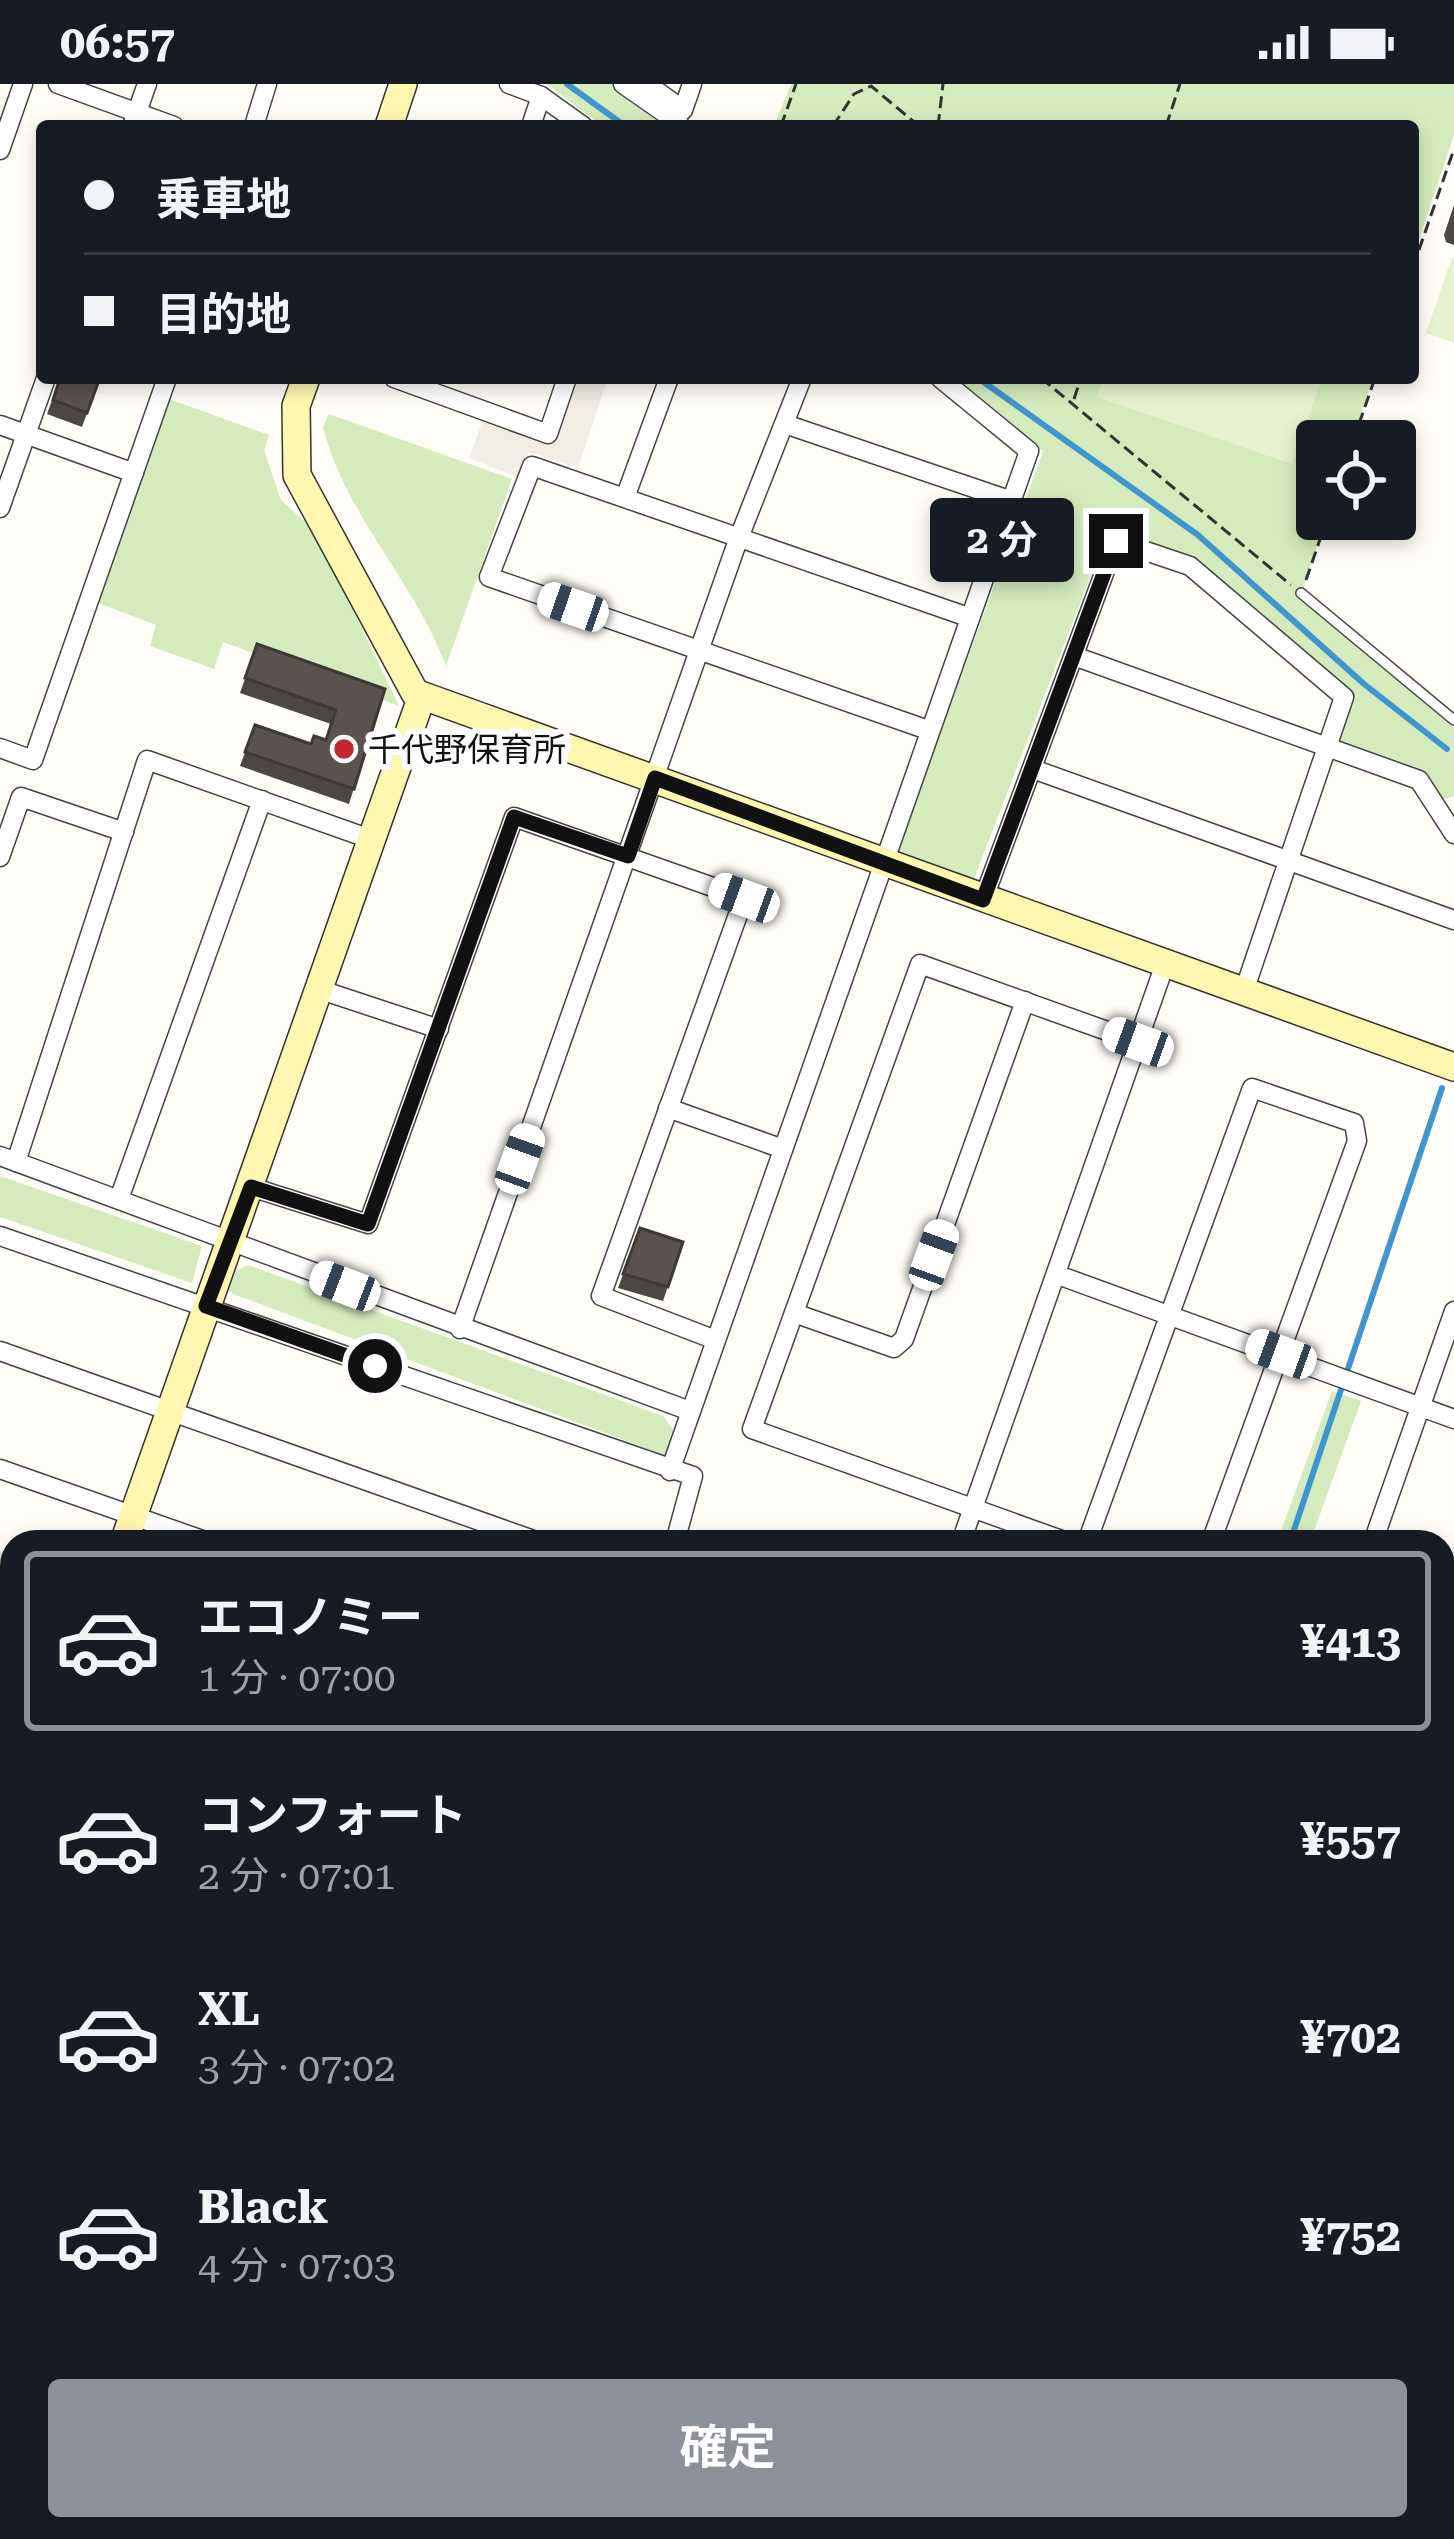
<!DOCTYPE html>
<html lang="ja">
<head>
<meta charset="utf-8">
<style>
  :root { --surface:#171b24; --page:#242831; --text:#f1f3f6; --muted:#9ea1a6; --line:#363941; --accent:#8c9099 }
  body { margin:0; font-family:"Roboto Serif","Noto Sans JP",serif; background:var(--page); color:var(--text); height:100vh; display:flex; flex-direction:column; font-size:45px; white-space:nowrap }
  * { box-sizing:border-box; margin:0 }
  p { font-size:39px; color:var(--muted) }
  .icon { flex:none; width:66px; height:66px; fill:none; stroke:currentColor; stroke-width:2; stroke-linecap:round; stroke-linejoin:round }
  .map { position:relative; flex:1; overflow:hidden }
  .side { position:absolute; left:0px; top:1446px; width:1455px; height:1011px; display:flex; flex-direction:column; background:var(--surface); border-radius:36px 36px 0 0; box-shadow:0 6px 18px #0003 }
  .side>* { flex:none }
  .top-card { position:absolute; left:36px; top:36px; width:1383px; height:264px; border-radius:12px; box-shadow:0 6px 18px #0003; display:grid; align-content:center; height:264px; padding:0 48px; background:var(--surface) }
  .controls { position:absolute; left:1296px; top:336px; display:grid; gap:24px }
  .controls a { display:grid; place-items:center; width:120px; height:120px; border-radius:12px; background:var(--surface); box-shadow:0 6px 18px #0003; font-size:60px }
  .end { position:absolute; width:54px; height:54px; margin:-27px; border:15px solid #111; background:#fff; box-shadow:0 0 0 6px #fff }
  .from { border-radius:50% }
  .bubble { position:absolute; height:84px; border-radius:12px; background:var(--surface); box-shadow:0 6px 18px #0003; font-size:39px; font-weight:700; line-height:84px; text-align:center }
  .car { position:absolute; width:36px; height:72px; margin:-36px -18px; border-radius:15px; box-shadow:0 0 9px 3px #0007; background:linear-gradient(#fff 24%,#345 0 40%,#fff 0 76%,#345 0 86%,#fff 0) }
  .top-card b { display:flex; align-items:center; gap:42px; height:114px; font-size:45px }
  .top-card b+b { border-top:3px solid var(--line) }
  .top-card i { width:30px; height:30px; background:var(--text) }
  ul { padding:21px 0 0; list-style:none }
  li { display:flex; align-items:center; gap:36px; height:180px; margin:0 24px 18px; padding:0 24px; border:6px solid transparent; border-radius:12px }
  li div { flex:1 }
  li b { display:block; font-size:45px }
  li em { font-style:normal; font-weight:700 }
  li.current { border-color:var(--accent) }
  li>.icon { width:108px; height:108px; stroke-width:1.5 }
  .primary-button { display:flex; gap:24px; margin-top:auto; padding:24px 48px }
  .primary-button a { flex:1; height:138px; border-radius:12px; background:var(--accent); color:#fff; font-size:48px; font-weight:700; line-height:138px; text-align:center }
  .status { display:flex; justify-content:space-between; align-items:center; height:84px; padding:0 60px; background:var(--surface); direction:ltr }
  .status svg { height:33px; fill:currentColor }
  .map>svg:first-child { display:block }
  .farmland { fill:#f6f3d4 }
  .green { fill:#d5ebbd }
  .cemetery { fill:#d9e3c4 }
  .pitch { fill:#e6f2cf }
  .plaza { fill:#f1ede2 }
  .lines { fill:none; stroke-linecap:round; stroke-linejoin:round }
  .stream { stroke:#3f96cf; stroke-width:6 }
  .lane-casing { stroke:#444; stroke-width:12 }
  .street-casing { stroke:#444; stroke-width:21 }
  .secondary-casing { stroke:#333; stroke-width:30 }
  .path { stroke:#333; stroke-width:3; stroke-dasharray:12 6; stroke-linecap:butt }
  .lane { stroke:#fff; stroke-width:9 }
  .street { stroke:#fff; stroke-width:18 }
  .secondary { stroke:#fff6b0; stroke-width:27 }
  .wall { fill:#4d4742 }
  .building { fill:#5a524d; stroke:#3f3936; stroke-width:3 }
  .route { stroke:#111; stroke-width:15 }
  .poi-dot { fill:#c4262e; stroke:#fff; stroke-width:4.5 }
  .labels { text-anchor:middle; stroke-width:12; stroke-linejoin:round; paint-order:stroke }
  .poi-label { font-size:33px; fill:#111; stroke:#fff; text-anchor:start }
</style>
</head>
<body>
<div class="status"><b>06:57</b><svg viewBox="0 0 49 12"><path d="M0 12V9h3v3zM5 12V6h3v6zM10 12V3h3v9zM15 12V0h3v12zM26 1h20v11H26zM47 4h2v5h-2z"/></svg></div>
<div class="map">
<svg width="1454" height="2455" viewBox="0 0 1454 2455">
  <rect width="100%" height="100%" fill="#fffdf5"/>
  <g class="farmland">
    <polygon points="1454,2265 1454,2455 1288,2455 1292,2445 1443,2445 1443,2268"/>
    <polygon points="247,2445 496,2445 493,2455 274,2455"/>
  </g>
  <g class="green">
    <polygon points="547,0 623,0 683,42 602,42"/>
    <polygon points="791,0 1454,0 1454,51 1413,174 1413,42 774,42"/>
    <polygon points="952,294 1373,294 1352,357 1317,357 1317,435 1326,435 1302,509 1454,644 1454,712 1441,716 1337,659 1355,613 1191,473 1109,444 972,800 896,771 1043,367"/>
    <polygon points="166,314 269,351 264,366 281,416 315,447 399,622 223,558 214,585 150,562 156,541 96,518"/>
    <path d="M329,330L512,395L446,582C414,496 346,433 323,343Z"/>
    <polygon points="0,1092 202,1162 192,1199 0,1133"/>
    <polygon points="248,1181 663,1332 673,1346 667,1372 233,1210 227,1205 235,1187"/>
    <polygon points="1332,1307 1361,1317 1310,1458 1277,1458"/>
    <polygon points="1443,1978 1454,2016 1454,2080 1443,2077"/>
  </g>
  <polygon class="cemetery" points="0,1468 12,1473 8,1740 0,1735"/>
  <g class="pitch">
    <polygon points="1452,173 1454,174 1454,259 1426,249"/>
    <polygon points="1104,294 1322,294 1292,380 1097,313"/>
  </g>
  <polygon class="plaza" points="567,294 608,294 578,384 529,368 518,393 469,374 486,327 548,349"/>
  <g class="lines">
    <g class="stream">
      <polyline points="567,0 625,42"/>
      <polyline points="978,294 1198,451 1364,600 1447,665"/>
      <polyline points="1290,1458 1442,1004"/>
      <polyline points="1443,2040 1454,2076"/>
    </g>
    <defs>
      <polyline id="lane" points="1301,509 1454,636"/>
      <g id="street">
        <polyline points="58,0 174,42"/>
        <polyline points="509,0 541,12 583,42"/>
        <polyline points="623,0 679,39"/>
        <polyline points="647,0 683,26 692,0"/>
        <polyline points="132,42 147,0"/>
        <polyline points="254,42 267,0"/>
        <polyline points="531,42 541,12"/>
        <polyline points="0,66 23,0"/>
        <polyline points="394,294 548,350 567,294"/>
        <polyline points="785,340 1012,417"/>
        <polyline points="0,341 134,389"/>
        <polyline points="626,411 669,294"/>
        <polyline points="0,424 46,294"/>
        <polyline points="1074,572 1419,696 1454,750"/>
        <polyline points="928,646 489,493 532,382 968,533"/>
        <polyline points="0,664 33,676 167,294"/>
        <polyline points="1033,685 1454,836"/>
        <polyline points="0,773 21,713 124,748"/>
        <polyline points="983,816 1116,457 1190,482 1344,613 1244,907"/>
        <polyline points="321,906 439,945"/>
        <polyline points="668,1024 783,1065"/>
        <polyline points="0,1072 690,1327"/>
        <polyline points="16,1078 147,676 373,756"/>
        <polyline points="251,1103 368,1140 514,733 744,814 601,1212 713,1255"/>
        <polyline points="119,1115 262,716"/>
        <polyline points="0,1152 693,1392 675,1458"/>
        <polyline points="1058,1191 1454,1335"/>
        <polyline points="794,1229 894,1264 904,1255 1025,917"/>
        <polyline points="460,1245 738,456 802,294"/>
        <polyline points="0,1267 539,1458"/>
        <polyline points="0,1385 208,1458"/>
        <polyline points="670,1387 1029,367 940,294"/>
        <polyline points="961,1458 1165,880"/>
        <polyline points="1067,1458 752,1345 920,880 1138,958"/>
        <polyline points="1087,1458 1252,1004 1354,1039 1357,1057 1211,1458"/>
        <polyline points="1373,1458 1454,1227"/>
        <polyline points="1443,1580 1454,1550"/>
        <polyline points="1443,1677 1454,1681"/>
        <polyline points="0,1761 12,1765"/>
        <polyline points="1443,1894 1454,1865"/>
        <polyline points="0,1925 12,1888"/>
        <polyline points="0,1939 12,1942"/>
        <polyline points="1443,1957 1454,1987"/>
        <polyline points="0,2078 12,2083"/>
        <polyline points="1443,2091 1454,2094"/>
        <polyline points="0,2313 12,2281"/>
        <polyline points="624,2445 627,2455"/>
        <polyline points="719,2445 742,2445"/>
        <polyline points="950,2445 954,2455"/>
        <polyline points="512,2455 516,2445"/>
      </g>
      <g id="secondary">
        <polyline points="389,42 403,0"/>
        <polyline points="306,294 296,322 297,391 415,609 1454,983"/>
        <polyline points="124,1458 422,612"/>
        <polyline points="1443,2243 1454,2240"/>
        <polyline points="0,2389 12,2394"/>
        <polyline points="154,2445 181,2455"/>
        <polyline points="884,2455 909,2445"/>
        <polyline points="1263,2455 1267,2445"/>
      </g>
    </defs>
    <use href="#lane" class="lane-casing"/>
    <use href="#street" class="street-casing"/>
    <use href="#secondary" class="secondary-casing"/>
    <g class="path">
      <polyline points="781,42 796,0"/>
      <polyline points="833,42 854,10 871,2 919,42"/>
      <polyline points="938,42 943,0"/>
      <polyline points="1166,42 1180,0"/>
      <polyline points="1413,183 1454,65"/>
      <polyline points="1041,294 1291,501"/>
      <polyline points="1074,315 1081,294"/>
      <polyline points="1353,357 1375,294"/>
      <polyline points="1306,496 1327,435"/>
    </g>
    <use href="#lane" class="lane"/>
    <use href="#street" class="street"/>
    <use href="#secondary" class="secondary"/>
  </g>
  <g class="wall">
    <polygon points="1454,121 1454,161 1446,158 1444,151"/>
    <polygon points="60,294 98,299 82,343 47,330"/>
    <polygon points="257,560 385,605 349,720 240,682 255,641 311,660 326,656 331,640 240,609"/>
    <polygon points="640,1144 683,1158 663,1217 618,1204"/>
    <polygon points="1454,1693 1454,1762 1443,1758 1443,1718"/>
    <polygon points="12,1955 12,2013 0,2008 0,1988"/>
  </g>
  <g class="building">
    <polygon points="60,294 85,294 98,299 87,329 53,316"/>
    <polygon points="257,560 385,605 354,705 245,668 255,641 311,660 314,652 326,656 336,626 245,594"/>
    <polygon points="640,1144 683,1158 668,1203 623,1190"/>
    <polygon points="1454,1693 1454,1746 1443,1742 1443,1718"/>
    <polygon points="0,1787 12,1793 12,1835 0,1864"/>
    <polygon points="12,1955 12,1997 0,1992"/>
    <polygon points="1443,2133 1445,2135 1448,2164 1443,2170"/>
  </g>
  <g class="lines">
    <polyline class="route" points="375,1282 206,1222 251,1103 368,1140 514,733 628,772 655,694 983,816 1116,457"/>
  </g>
  <circle class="poi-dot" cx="344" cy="665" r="12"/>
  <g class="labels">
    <g class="poi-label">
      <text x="368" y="677">千代野保育所</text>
    </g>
  </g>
</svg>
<div class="controls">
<a><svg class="icon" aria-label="locate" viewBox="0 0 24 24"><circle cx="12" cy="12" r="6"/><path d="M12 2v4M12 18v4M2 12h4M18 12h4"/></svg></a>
</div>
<i class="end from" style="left:375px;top:1282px"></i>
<i class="end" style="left:1116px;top:457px"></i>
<div class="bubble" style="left:930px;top:414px;width:144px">2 分</div>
<i class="car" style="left:573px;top:523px;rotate:289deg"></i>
<i class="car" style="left:744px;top:814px;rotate:290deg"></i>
<i class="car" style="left:1138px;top:958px;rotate:290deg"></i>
<i class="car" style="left:520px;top:1075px;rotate:20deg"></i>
<i class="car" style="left:934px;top:1171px;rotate:20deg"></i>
<i class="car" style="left:345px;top:1202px;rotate:291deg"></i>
<i class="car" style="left:1281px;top:1270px;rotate:290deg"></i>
<div class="top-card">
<b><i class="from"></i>乗車地</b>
<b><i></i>目的地</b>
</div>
<section class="side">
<ul>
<li class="current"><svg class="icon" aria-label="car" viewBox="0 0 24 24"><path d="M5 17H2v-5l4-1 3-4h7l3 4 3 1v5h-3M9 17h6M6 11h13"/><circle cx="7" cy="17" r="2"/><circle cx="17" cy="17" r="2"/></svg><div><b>エコノミー</b><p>1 分 · 07:00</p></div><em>¥413</em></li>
<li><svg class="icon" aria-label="car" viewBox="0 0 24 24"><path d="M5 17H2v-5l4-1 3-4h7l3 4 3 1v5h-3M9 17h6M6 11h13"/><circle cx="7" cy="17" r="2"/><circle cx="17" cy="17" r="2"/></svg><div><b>コンフォート</b><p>2 分 · 07:01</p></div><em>¥557</em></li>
<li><svg class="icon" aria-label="car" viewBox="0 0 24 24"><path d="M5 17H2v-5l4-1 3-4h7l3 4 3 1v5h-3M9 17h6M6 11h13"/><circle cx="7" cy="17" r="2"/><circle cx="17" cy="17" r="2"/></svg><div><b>XL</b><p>3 分 · 07:02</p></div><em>¥702</em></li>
<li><svg class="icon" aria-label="car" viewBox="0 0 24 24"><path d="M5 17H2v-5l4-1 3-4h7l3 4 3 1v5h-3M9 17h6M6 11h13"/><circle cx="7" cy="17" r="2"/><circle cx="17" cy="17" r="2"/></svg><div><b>Black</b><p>4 分 · 07:03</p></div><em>¥752</em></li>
</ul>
<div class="primary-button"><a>確定</a></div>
</section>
</div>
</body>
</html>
